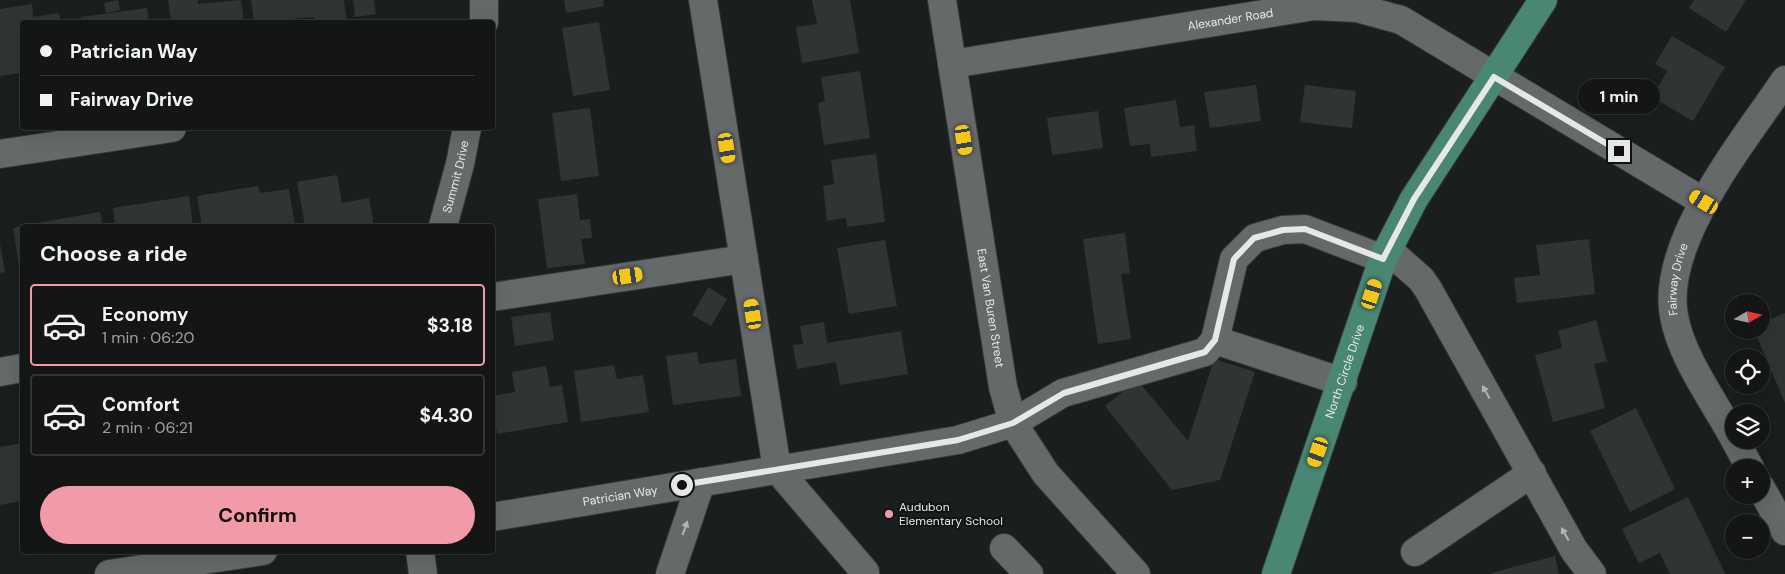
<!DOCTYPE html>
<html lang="en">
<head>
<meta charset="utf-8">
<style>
  :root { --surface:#141616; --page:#212323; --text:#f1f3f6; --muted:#9d9fa1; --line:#333535; --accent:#f39aa9 }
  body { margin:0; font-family:"DM Sans",sans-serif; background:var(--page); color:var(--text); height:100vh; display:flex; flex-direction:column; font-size:19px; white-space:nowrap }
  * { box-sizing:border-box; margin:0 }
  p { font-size:16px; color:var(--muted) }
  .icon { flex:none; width:28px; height:28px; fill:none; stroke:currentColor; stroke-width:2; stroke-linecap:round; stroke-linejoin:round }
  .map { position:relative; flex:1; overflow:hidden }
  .sheet { position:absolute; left:20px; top:224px; width:475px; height:330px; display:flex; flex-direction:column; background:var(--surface); border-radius:5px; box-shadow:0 5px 20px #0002,0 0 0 1px var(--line) }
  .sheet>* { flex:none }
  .hud { position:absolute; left:20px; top:20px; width:475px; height:110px; border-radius:5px; box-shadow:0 5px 20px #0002,0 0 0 1px var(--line); display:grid; align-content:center; height:110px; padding:0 20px; background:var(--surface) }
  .needle { width:32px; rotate:81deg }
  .controls { position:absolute; left:1725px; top:294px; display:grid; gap:10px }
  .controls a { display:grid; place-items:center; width:45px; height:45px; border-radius:50%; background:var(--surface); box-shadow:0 5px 20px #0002,0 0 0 1px var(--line); font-size:25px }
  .end { position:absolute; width:22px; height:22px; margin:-11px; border:6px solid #e6e8e8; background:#111; box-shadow:0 0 0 2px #111 }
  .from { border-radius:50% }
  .bubble { position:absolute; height:35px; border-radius:18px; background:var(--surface); box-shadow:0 5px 20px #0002,0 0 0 1px var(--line); font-size:16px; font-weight:700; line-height:35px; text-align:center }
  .car { position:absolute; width:15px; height:30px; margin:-15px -8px; border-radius:6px; box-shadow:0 0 4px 1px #0007; background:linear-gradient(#f5c518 24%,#345 0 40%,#f5c518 0 76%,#345 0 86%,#f5c518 0) }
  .hud b { display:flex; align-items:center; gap:18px; height:48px; font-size:19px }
  .hud b+b { border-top:1px solid var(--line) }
  .hud i { width:12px; height:12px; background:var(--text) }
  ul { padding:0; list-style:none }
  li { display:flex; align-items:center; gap:15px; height:82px; margin:0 10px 8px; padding:0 10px; border:2px solid var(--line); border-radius:5px }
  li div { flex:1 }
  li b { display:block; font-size:19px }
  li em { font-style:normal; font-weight:700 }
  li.current { border-color:var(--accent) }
  li>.icon { width:45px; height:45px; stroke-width:1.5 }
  h2 { padding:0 20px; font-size:22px; line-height:60px }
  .cta { display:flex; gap:10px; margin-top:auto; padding:10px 20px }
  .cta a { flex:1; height:58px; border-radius:30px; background:var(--accent); color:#111; font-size:20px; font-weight:700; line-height:58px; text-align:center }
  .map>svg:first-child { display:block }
  .building { fill:#313435 }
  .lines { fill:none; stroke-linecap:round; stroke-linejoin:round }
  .minor-casing { stroke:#373939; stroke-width:30 }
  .major-casing { stroke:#373939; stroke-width:30 }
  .minor { stroke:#66696a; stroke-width:28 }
  .major { stroke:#498674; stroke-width:28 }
  .oneway { fill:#b3b5b6 }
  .route { stroke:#e6e8e8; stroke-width:6 }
  .poi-dot { fill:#f39aa9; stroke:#121515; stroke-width:2 }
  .labels { text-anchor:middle; stroke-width:4; stroke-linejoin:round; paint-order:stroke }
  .street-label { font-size:12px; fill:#e6e8e8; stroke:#121515 }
  .poi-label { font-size:12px; fill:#e6e8e8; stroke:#121515; text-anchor:start }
</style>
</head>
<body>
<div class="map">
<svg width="1785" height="574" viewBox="0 0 1785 574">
  <rect width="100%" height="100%" fill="#1b1e1e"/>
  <g class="building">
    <polygon points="118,0 120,10 106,13 104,3"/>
    <polygon points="168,0 198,0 198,4 241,0 244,22 171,22"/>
    <polygon points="251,0 344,0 347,22 315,22 314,17 254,22"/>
    <polygon points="353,0 374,0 376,14 355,17"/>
    <polygon points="564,0 603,0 604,6 566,13"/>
    <polygon points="812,0 850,0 859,53 802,63 796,27 817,24"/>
    <polygon points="1694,0 1746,0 1726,32 1689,8"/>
    <polygon points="32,4 33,17 59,13 61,22 22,22 22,73 0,76 0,9"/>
    <polygon points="147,8 149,22 81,22 81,17"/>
    <polygon points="599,22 610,90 573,96 562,28"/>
    <polygon points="1672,36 1725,67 1693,121 1652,97 1667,71 1655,64"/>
    <polygon points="860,71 870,138 824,145 818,103 825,101 821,77"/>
    <polygon points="1256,85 1261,121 1210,128 1204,92"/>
    <polygon points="1305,85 1356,91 1352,128 1300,122"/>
    <polygon points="1176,100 1180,127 1194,125 1197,151 1151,157 1150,144 1130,146 1124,108"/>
    <polygon points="590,108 599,176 561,181 552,113"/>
    <polygon points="1098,111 1103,148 1052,155 1047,118"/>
    <polygon points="876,154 885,222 847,227 846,218 827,221 823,186 834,184 831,160"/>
    <polygon points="337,175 342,203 369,198 374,226 305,226 297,182"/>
    <polygon points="258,186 260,193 289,189 295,226 202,226 197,196"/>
    <polygon points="577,194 580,220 590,219 592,238 581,239 585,264 547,268 538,199"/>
    <polygon points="189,196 193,226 115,226 113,208"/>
    <polygon points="100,212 103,226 26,226 26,225"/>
    <polygon points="22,226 22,273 20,274 13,228"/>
    <polygon points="1125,233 1130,273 1121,274 1131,339 1098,344 1083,239"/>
    <polygon points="1589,239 1595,294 1517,303 1514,278 1540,275 1536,245"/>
    <polygon points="885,240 897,306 849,314 837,248"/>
    <polygon points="0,244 5,272 0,273"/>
    <polygon points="708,287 727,299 711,326 692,315"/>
    <polygon points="550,312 554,340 515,346 511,317"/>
    <polygon points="1785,313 1785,403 1754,330 1761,330 1761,323"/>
    <polygon points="1596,320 1607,361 1594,364 1605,408 1553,422 1535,355 1562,348 1558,331"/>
    <polygon points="824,322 827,343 901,331 908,374 840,385 836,362 797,369 793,345 803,344 800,326"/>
    <polygon points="697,352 699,364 736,359 741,396 673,405 666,356"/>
    <polygon points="1214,359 1255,372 1220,480 1172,490 1105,406 1137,380 1188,441"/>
    <polygon points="614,365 617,379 643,375 649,412 581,422 574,371"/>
    <polygon points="546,366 550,387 562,385 568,422 497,434 492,396 515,392 512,372"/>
    <polygon points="1636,408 1675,489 1630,512 1590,431"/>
    <polygon points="22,443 22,501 0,505 0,447"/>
    <polygon points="1688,497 1725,573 1723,574 1670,574 1660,553 1639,563 1622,529"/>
    <polygon points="1555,556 1559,574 1491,574 1491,573"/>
  </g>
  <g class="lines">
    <defs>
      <g id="minor">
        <polyline points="703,0 777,469 865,572"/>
        <path id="s1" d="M942,0L1003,387L1013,423L1046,474L1136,574"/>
        <polyline points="484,22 484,0"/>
        <path id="s2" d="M952,64L1314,6L1357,8L1401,20L1704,202"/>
        <polyline points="0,154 172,128"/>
        <path id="s3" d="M443,226L460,164L467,128"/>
        <polyline points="1388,250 1421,279 1428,289 1574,550 1592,574"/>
        <polyline points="492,297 744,259"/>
        <polyline points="1215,340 1343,382"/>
        <polyline points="0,372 22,368"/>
        <path id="s4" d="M1734,438C1714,401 1681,357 1674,316C1660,242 1745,140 1785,80"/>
        <polyline points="1735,440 1750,468"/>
        <polyline points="1761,488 1785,531"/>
        <path id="s5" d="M492,517L958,440L1013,423L1063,393L1205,352L1215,340L1234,259L1255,238L1283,230L1305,229L1383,259"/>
        <polyline points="1004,548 1029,574"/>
        <polyline points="420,551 423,574"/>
        <polyline points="1415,552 1532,473"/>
        <polyline points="109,574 263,551"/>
        <polyline points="670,574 701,482"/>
      </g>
      <g id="major">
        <path id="s6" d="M1276,574L1383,259L1414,199L1543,0"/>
      </g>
    </defs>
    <use href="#minor" class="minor-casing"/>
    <use href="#major" class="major-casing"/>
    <use href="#minor" class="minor"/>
    <use href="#major" class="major"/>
  </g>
  <defs><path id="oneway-solid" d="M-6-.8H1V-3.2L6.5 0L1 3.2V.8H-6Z" transform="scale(1.25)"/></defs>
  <g class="oneway">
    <use href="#oneway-solid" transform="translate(1486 392) rotate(-119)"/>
    <use href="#oneway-solid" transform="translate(685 528) rotate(-71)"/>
    <use href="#oneway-solid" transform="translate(1565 534) rotate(-119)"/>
  </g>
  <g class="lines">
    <polyline class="route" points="682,485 958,440 1013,423 1064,393 1205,352 1215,340 1234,259 1254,238 1283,230 1305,229 1383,259 1414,199 1494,77 1619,151"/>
  </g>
  <circle class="poi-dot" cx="889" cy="514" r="5"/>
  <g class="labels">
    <g class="street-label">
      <text dy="4" stroke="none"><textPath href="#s2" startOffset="282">Alexander Road</textPath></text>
      <text dy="4" stroke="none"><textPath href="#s3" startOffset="51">Summit Drive</textPath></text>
      <text dy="4" stroke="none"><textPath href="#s4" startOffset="174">Fairway Drive</textPath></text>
      <text dy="4" stroke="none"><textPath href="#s1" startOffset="312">East Van Buren Street</textPath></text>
      <text dy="4" stroke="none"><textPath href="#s6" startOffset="214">North Circle Drive</textPath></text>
      <text dy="4" stroke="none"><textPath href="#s5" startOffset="130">Patrician Way</textPath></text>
    </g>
    <g class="poi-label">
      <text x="899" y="511">Audubon<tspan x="899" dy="14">Elementary School</tspan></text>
    </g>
  </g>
</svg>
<div class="controls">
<a><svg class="needle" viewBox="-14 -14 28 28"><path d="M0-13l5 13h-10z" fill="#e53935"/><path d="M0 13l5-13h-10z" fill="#9d9fa1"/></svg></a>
<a><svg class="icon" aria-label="locate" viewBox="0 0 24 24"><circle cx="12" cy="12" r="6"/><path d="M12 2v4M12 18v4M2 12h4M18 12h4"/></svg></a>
<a><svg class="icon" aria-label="layers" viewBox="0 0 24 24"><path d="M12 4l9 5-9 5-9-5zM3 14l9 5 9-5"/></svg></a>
<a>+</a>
<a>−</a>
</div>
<i class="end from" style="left:682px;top:485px"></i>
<i class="end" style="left:1619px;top:151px"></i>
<div class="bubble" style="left:1578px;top:79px;width:82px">1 min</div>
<i class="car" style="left:964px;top:140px;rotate:171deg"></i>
<i class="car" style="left:727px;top:148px;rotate:171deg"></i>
<i class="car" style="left:1704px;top:202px;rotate:301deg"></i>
<i class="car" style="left:628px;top:276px;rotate:81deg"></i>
<i class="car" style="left:1372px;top:294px;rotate:18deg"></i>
<i class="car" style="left:753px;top:314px;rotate:351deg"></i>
<i class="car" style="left:1318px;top:452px;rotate:199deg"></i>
<div class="hud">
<b><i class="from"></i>Patrician Way</b>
<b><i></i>Fairway Drive</b>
</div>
<section class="sheet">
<h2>Choose a ride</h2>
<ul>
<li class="current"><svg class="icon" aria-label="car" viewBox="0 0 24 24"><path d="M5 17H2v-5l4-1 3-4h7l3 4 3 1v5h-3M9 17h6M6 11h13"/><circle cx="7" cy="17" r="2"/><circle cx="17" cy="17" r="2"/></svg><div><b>Economy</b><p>1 min · 06:20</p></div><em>$3.18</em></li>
<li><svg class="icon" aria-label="car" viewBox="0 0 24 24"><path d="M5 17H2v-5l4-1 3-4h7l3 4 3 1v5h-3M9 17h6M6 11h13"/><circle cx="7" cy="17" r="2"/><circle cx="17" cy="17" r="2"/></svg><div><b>Comfort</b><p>2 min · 06:21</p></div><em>$4.30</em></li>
</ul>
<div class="cta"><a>Confirm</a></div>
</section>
</div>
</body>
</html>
